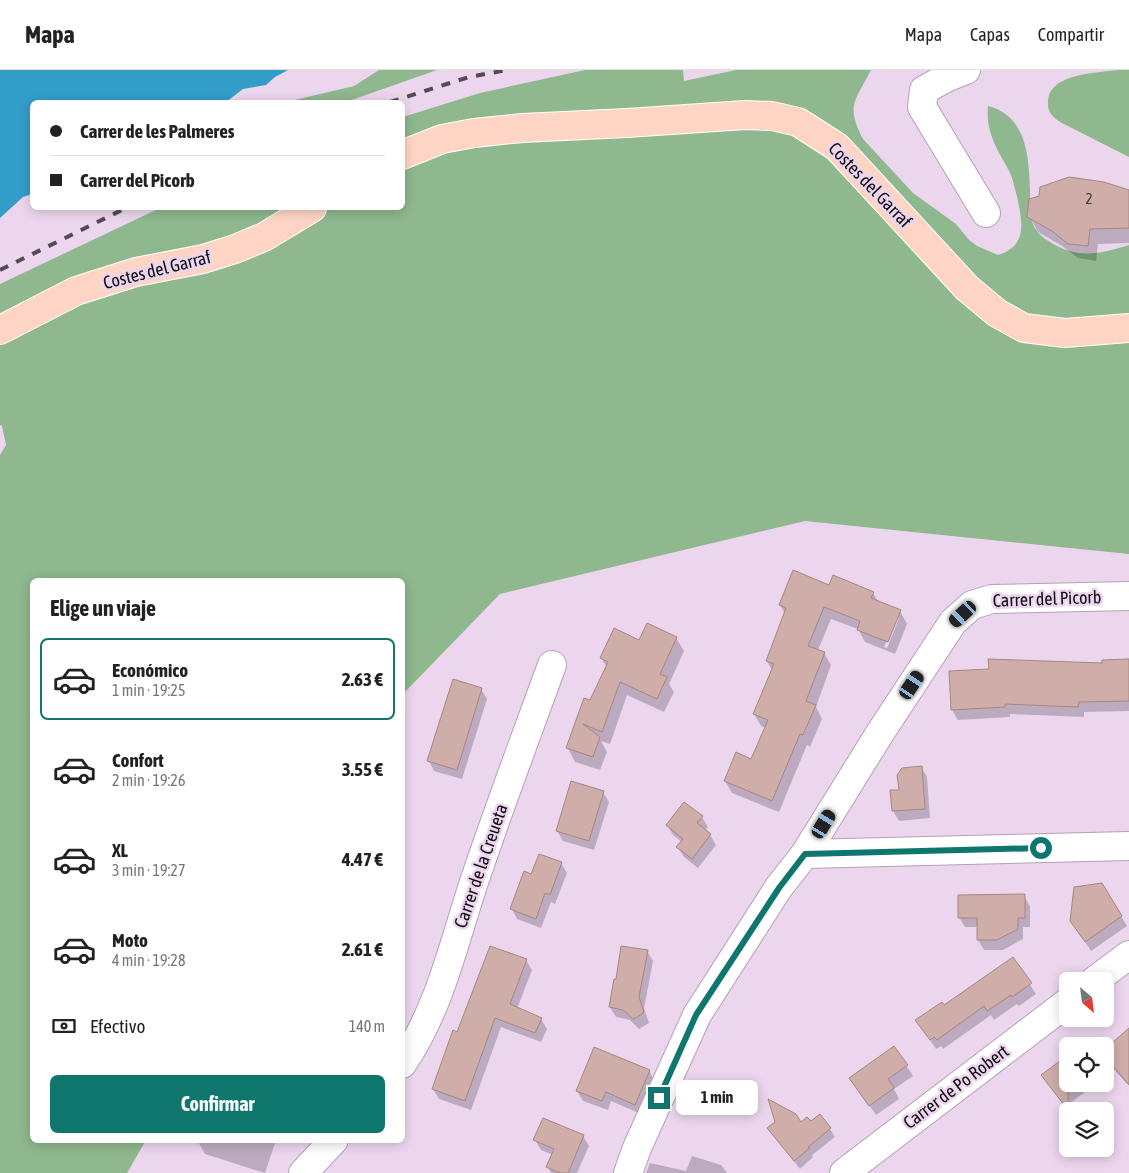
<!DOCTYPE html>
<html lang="es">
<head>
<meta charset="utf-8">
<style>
  :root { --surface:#fff; --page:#f2f2f2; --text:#222; --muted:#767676; --line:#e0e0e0; --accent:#0f766e }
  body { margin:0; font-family:"Asap Condensed",sans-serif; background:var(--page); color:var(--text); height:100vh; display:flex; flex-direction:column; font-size:19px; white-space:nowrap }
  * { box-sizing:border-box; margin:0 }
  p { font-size:16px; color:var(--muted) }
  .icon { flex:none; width:28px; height:28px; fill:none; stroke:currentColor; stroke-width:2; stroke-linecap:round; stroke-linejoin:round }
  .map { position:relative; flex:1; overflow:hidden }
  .details { position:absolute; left:30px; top:508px; width:375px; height:565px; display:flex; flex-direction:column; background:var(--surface); border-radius:8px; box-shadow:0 2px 12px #0003 }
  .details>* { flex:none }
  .top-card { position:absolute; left:30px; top:30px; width:375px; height:110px; border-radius:8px; box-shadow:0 2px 12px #0003; display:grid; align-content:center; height:110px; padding:0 20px; background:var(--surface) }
  .needle { width:32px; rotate:152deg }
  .buttons { position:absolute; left:1059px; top:902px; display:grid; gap:10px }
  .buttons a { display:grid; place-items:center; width:55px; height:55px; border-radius:8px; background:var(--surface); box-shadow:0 2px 12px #0003; font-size:25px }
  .end { position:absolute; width:22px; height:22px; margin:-11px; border:6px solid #0f766e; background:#fff; box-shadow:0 0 0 2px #fff }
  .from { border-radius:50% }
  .bubble { position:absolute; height:35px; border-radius:8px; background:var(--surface); box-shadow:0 2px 12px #0003; font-size:16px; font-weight:700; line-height:35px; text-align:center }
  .car { position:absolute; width:15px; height:30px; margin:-15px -8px; border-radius:6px; box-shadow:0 0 4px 1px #0007; background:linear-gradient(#222 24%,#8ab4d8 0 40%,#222 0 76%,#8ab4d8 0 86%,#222 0) }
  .top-card b { display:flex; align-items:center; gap:18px; height:48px; font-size:19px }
  .top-card b+b { border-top:1px solid var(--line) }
  .top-card i { width:12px; height:12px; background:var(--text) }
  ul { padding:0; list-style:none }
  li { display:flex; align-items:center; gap:15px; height:82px; margin:0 10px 8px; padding:0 10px; border:2px solid transparent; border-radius:8px }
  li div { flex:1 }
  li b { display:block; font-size:19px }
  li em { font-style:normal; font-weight:700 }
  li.active { border-color:var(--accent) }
  li>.icon { width:45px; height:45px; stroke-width:1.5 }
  h2 { padding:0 20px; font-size:22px; line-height:60px }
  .pay { display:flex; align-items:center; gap:12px; height:55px; padding:0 20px; font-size:19px }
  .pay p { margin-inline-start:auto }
  .action { display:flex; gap:10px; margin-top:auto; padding:10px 20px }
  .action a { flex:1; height:58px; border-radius:8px; background:var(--accent); color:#fff; font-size:20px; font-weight:700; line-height:58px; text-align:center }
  header { display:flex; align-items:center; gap:30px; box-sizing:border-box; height:70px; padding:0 25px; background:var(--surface); border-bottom:1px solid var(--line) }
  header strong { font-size:24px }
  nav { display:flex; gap:28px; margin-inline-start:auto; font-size:18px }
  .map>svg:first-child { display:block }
  .green { fill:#8fb88f }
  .water { fill:#339dca }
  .shadow { fill:#0003; fill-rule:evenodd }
  .building { fill:#cfaeaa; stroke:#a68682 }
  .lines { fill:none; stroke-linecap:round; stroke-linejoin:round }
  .minor-casing { stroke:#b4a0b7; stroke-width:30 }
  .major-casing { stroke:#fff; stroke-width:30 }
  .minor { stroke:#fff; stroke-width:28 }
  .major { stroke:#fed5c5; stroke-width:28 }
  .rail { stroke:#544956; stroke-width:4; stroke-dasharray:9 9; stroke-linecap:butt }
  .route { stroke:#0f766e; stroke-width:6 }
  .labels { text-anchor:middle; stroke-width:5; stroke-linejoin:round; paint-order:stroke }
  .number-label { font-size:15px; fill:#403438 }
  .street-label { font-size:18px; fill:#110b12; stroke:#ecd6ee }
</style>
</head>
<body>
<header>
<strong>Mapa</strong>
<nav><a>Mapa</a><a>Capas</a><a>Compartir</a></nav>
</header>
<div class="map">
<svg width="1129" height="1103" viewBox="0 0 1129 1103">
  <rect width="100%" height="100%" fill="#ecd6ee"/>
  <g class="green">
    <polygon points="379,0 437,0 346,32 286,32 354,16"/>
    <path d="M585,0H683L684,11L736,0H871C856,30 845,35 863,69L913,123L956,154L969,170L977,176L998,185C1026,176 1023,156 1018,131C1016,123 1014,114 1011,105C1005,92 996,80 992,67C988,56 987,47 988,36C1027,46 1029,87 1030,121C1030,135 1028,150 1037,161C1042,168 1049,171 1055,175C1081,189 1102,183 1129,175V484L805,451L500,524L403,624L402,510H32V1070H146L127,1103H0V385L6,375L2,356L0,355V214L160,138H402L403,47L480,23Z"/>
    <path d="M1118,0H1129V87L1060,52C1051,46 1047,41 1048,30C1051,3 1097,3 1118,0Z"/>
  </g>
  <polygon class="water" points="0,0 288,0 275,7 266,15 243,19 226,32 32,32 32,124 23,127 0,148"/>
  <g class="shadow">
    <polygon points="1129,123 1129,173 1098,174 1096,191 1078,188 1062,176 1038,162 1029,146"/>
    <path d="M830,516L873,523L879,533L900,541L907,554L895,584L865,572L858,559L831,549L818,580L824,583L831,595L816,637L822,649L810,677L807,675L779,742L732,723L725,711L752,690L766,658L761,656L754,644L772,600L767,591L785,544L780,535ZM896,548H899L887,578L884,577Z"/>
    <polygon points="676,568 684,581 669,614 674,622 664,642 627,625 610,674 601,671 607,682 600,700 575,692 568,678 607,597 601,588 640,571"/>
    <polygon points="1129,590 1129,641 1084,642 1084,647 1010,644 1010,647 958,650 952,640 1103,595"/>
    <polygon points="481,619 487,629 462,709 434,701 429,691"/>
    <polygon points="921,697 927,707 930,748 899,751 893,741 900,721"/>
    <polygon points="603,722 609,732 594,780 563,771 557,761"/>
    <polygon points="702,747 708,757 705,761 710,765 716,775 698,798 684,787 678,777 682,772 673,765 667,755"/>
    <polygon points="561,793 567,803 555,834 551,832 541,858 517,849 512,839 532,806"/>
    <polygon points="1024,826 1030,836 1030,857 1023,857 1023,869 1003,880 984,880 978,870 978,857 965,857 959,847"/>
    <polygon points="1121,846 1127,856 1091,881 1071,850"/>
    <polygon points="647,881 653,891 644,938 649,953 639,959 630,950 616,947 610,937 617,910"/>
    <polygon points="1013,888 1036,924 1019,936 1017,934 994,950 991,945 943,979 941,976 936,979 923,960 944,937"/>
    <polygon points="526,890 532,900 517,939 541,949 547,959 541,972 501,957 471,1040 439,1029 433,1019 458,964"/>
    <polygon points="1129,960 1129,1013 1127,1014 1108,992 1105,987 1105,980"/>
    <polygon points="894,977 913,1006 894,1019 899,1029 876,1045 851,1009"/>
    <polygon points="649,1001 655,1011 641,1044 611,1031 608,1040 583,1031 577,1021"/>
    <polygon points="1042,1005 1068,1014 1092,1014 1093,1016 1065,1037"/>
    <polygon points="811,1053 830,1059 835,1067 812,1085 813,1087 800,1099 769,1058"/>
    <polygon points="583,1066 589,1076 577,1103 551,1103 548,1097 553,1085 541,1080 535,1070"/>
    <polygon points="197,1070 276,1070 265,1103 205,1084"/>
    <polygon points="692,1086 721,1095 727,1103 646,1103 650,1093 686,1101"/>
  </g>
  <g class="building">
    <polygon points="1069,107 1104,112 1129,120 1129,158 1090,159 1088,176 1068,174 1052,161 1027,147 1029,129 1039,126 1040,117"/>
    <polygon points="793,500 829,515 833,505 874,522 871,528 901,540 888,572 857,560 860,551 824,537 808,576 825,582 806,631 816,635 803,665 800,664 772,731 724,711 736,682 751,689 768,650 753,644 774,594 766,591 786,538 779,535"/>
    <polygon points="647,553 677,567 660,604 667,607 657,629 620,612 602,662 583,654 600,667 593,687 566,678 584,628 590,630 608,592 600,588 614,558 639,570"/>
    <polygon points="988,589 1102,593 1102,590 1129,589 1129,631 1079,632 1078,637 1005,634 1005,637 951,640 949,601 989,599"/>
    <polygon points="453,609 482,618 457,700 427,691"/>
    <polygon points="922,696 925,739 892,741 890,720 899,720 897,705 902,698"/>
    <polygon points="571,711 604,721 589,771 556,761"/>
    <polygon points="684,732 703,746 697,753 711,764 692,789 676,777 683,769 666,755"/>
    <polygon points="539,784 562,792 550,825 545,823 536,849 510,839 524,801 531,804"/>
    <polygon points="1102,813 1122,846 1085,872 1070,851 1074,817"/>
    <polygon points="1025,824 1025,848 1018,848 1018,859 997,870 977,870 977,848 958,848 958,825"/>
    <polygon points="490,876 527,889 510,934 542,948 535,963 495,948 465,1031 432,1019 453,960 457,962"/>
    <polygon points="621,876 648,880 639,927 644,942 639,946 633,949 623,940 609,937 614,909 616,909"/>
    <polygon points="1013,887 1032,913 1012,927 1011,925 987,941 984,936 937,970 934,967 930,970 915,950 942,932 944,935"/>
    <polygon points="1129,958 1129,1015 1105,987 1105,979"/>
    <polygon points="894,976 908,995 888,1009 894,1018 869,1036 849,1008"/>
    <polygon points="594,977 650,1000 635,1035 606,1022 602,1031 576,1021"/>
    <polygon points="1068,985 1068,1040 1041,1005"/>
    <polygon points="768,1029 796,1044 801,1052 807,1047 811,1051 820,1044 831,1058 808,1077 810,1078 794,1091 767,1058 775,1052"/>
    <polygon points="543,1048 584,1065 568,1103 560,1103 546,1097 554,1079 533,1070"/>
  </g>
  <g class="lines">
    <defs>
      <g id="minor">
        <polyline points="966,0 948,7 924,20 922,37 986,143"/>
        <polyline points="805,784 1129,776"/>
        <polyline points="1094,911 1129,885"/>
        <path d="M402,994C438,942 453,877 472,818C497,743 525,669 552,595"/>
        <polyline points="303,1103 334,1070"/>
        <polyline points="628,1103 637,1078 697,945 779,817 805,784 880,663 953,552 972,535 992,529 1129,526"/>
        <polyline points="844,1103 1068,932"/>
      </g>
      <g id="major">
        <polyline points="402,85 442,69 474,63 522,58 627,53 745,45 772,46 798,52 837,77 967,218 997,243 1024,258 1065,263 1129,258"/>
        <polyline points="0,260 76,221 136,202 203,189 235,179 264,167 312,138"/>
      </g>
    </defs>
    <use href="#minor" class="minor-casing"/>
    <use href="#major" class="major-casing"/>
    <use href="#minor" class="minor"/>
    <use href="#major" class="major"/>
    <g class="rail">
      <polyline points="390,32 469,7 507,0"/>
      <polyline points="0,200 126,138"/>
    </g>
  </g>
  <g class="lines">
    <polyline class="route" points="659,1028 696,945 779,818 805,784 1041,778"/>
  </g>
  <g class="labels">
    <g class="number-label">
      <text x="1089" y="134">2</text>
    </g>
    <g class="street-label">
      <text transform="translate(870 115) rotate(46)" y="6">Costes del Garraf</text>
      <text transform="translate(157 200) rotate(-14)" y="6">Costes del Garraf</text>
      <text transform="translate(1047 529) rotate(-2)" y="6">Carrer del Picorb</text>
      <text transform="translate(481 796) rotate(-71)" y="6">Carrer de la Creueta</text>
      <text transform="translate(956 1017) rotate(-37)" y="6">Carrer de Po Robert</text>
    </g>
  </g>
</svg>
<div class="buttons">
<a><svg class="needle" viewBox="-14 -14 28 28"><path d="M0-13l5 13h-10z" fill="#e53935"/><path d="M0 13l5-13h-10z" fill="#767676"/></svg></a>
<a><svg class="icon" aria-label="locate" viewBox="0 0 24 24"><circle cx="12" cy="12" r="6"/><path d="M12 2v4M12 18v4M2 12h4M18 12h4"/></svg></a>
<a><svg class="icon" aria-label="layers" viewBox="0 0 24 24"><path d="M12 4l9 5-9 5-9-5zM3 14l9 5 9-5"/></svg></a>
</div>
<i class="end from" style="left:1041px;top:778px"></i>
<i class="end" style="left:659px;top:1028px"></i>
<div class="bubble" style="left:676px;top:1010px;width:82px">1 min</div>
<i class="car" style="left:963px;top:544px;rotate:227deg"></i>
<i class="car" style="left:912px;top:615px;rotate:34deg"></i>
<i class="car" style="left:824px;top:754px;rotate:31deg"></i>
<div class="top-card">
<b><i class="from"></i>Carrer de les Palmeres</b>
<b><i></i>Carrer del Picorb</b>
</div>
<section class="details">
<h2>Elige un viaje</h2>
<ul>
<li class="active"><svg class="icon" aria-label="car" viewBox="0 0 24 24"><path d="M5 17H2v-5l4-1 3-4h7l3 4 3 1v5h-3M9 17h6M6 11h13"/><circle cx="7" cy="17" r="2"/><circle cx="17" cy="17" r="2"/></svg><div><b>Económico</b><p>1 min · 19:25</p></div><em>2.63 €</em></li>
<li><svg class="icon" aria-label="car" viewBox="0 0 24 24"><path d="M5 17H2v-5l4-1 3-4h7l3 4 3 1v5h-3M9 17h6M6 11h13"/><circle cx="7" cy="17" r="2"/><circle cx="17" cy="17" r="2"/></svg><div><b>Confort</b><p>2 min · 19:26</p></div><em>3.55 €</em></li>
<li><svg class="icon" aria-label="car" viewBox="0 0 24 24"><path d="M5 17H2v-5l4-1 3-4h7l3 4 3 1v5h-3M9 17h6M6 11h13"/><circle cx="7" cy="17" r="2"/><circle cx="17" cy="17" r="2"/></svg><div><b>XL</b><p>3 min · 19:27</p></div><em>4.47 €</em></li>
<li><svg class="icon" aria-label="car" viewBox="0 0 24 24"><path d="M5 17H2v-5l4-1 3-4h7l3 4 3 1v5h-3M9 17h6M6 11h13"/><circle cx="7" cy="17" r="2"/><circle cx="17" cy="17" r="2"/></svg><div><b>Moto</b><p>4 min · 19:28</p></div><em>2.61 €</em></li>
</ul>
<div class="pay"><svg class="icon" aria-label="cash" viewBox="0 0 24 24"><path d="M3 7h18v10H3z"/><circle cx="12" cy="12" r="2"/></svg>Efectivo<p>140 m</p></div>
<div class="action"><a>Confirmar</a></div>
</section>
</div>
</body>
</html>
